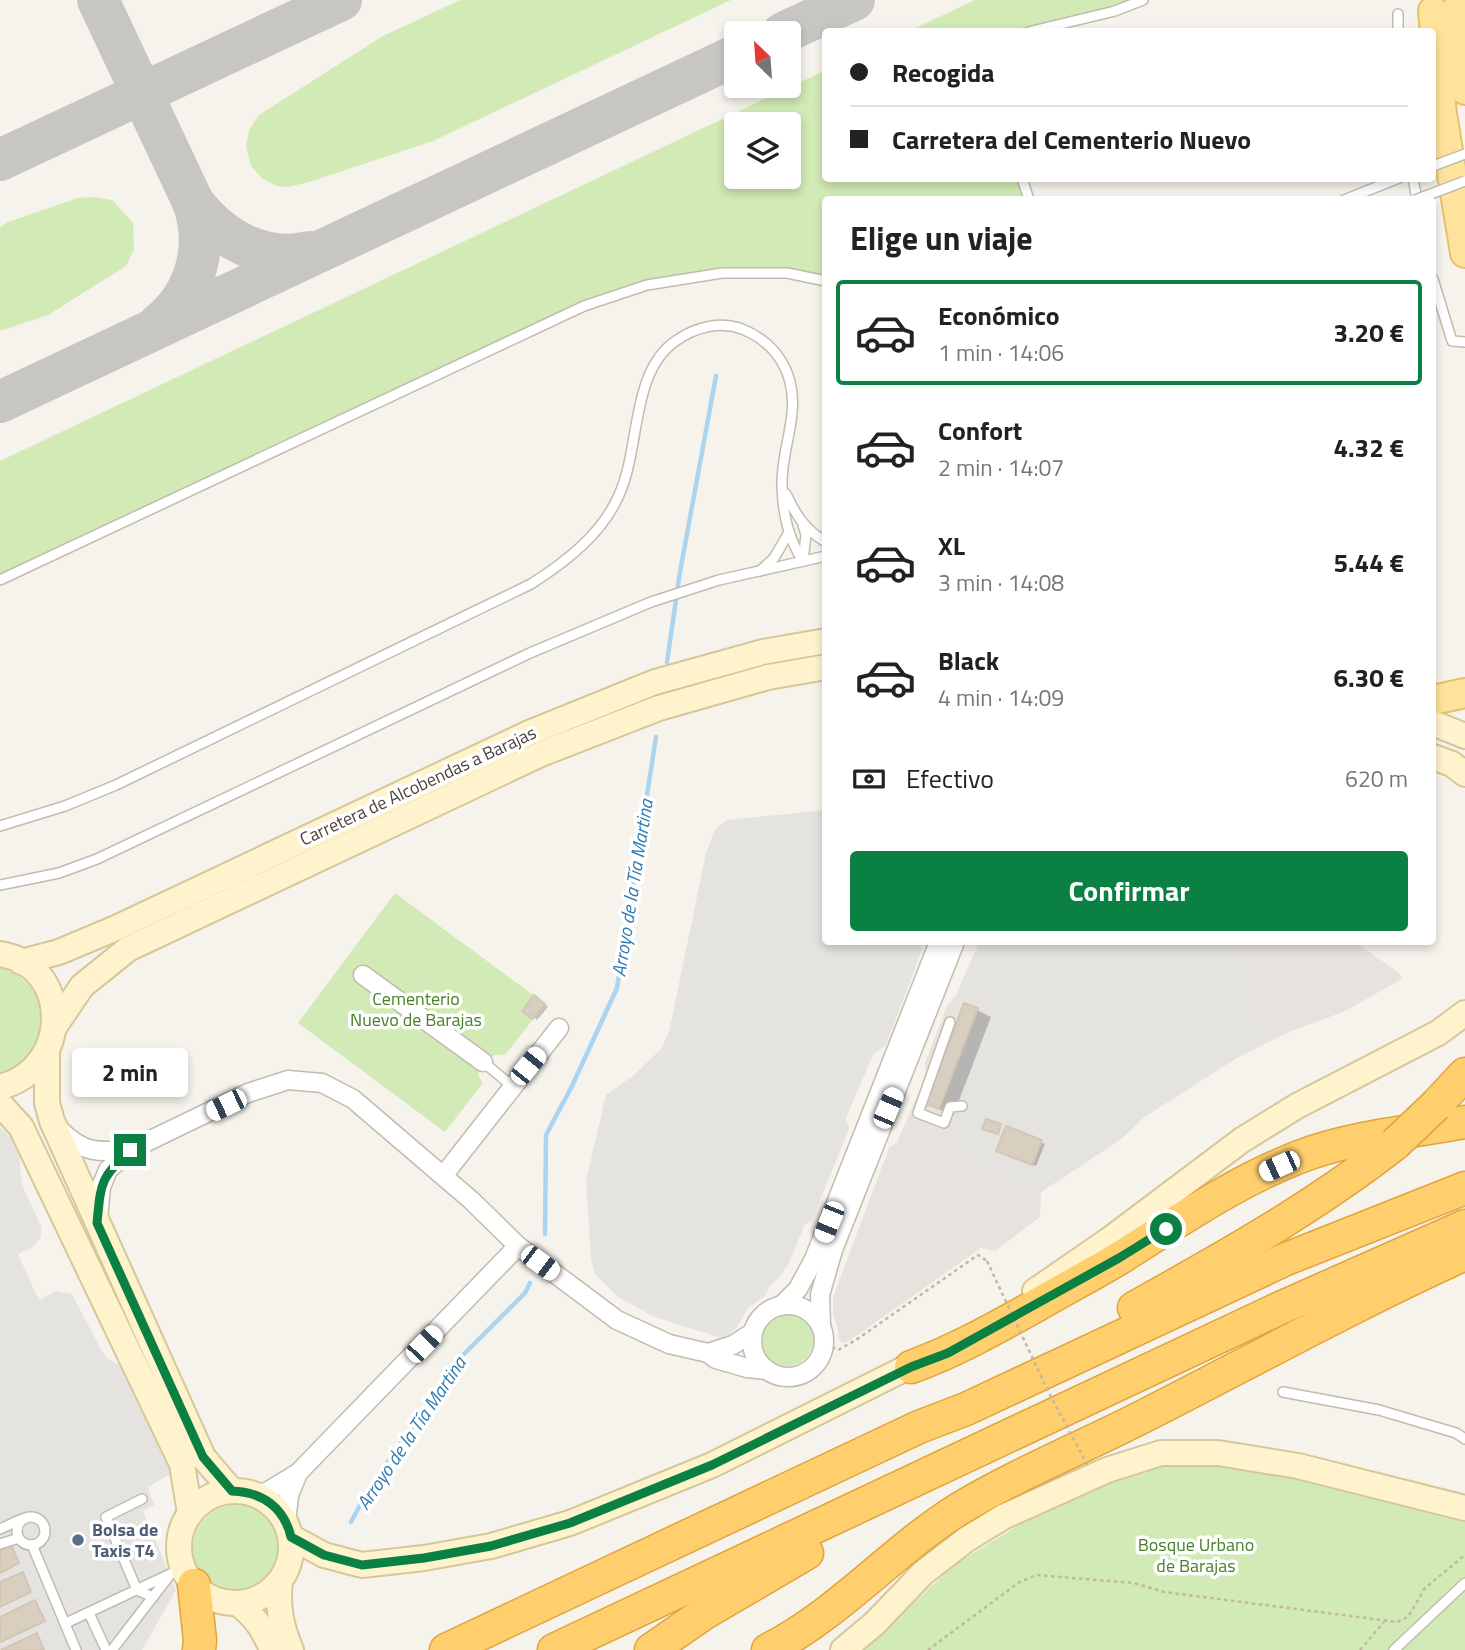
<!DOCTYPE html>
<html lang="es">
<head>
<meta charset="utf-8">
<style>
  :root { --surface:#fff; --page:#f2f2f2; --text:#222; --muted:#767676; --line:#e0e0e0; --accent:#0b8043 }
  body { margin:0; font-family:"Titillium Web",sans-serif; background:var(--page); color:var(--text); height:100vh; display:flex; flex-direction:column; font-size:26px; white-space:nowrap }
  * { box-sizing:border-box; margin:0 }
  p { font-size:23px; color:var(--muted) }
  .icon { flex:none; width:38px; height:38px; fill:none; stroke:currentColor; stroke-width:2; stroke-linecap:round; stroke-linejoin:round }
  .map { position:relative; flex:1; overflow:hidden }
  .sheet { position:absolute; left:822px; top:196px; width:614px; height:749px; display:flex; flex-direction:column; background:var(--surface); border-radius:7px; box-shadow:0 4px 10px #0003 }
  .sheet>* { flex:none }
  .top-card { position:absolute; left:822px; top:28px; width:614px; height:154px; border-radius:7px; box-shadow:0 4px 10px #0003; display:grid; align-content:center; height:154px; padding:0 28px; background:var(--surface) }
  .needle { width:46px; rotate:335deg }
  .controls { position:absolute; left:724px; top:21px; display:grid; gap:14px }
  .controls a { display:grid; place-items:center; width:77px; height:77px; border-radius:7px; background:var(--surface); box-shadow:0 4px 10px #0003; font-size:35px }
  .end { position:absolute; width:32px; height:32px; margin:-16px; border:9px solid #0b8043; background:#fff; box-shadow:0 0 0 4px #fff }
  .from { border-radius:50% }
  .bubble { position:absolute; height:49px; border-radius:7px; background:var(--surface); box-shadow:0 4px 10px #0003; font-size:23px; font-weight:700; line-height:49px; text-align:center }
  .car { position:absolute; width:21px; height:42px; margin:-21px -10px; border-radius:9px; box-shadow:0 0 5px 2px #0007; background:linear-gradient(#fff 24%,#345 0 40%,#fff 0 76%,#345 0 86%,#fff 0) }
  .top-card b { display:flex; align-items:center; gap:24px; height:66px; font-size:26px }
  .top-card b+b { border-top:2px solid var(--line) }
  .top-card i { width:18px; height:18px; background:var(--text) }
  ul { padding:0; list-style:none }
  li { display:flex; align-items:center; gap:21px; height:105px; margin:0 14px 10px; padding:0 14px; border:4px solid transparent; border-radius:7px }
  li div { flex:1 }
  li b { display:block; font-size:26px }
  li em { font-style:normal; font-weight:700 }
  li.active { border-color:var(--accent) }
  li>.icon { width:63px; height:63px; stroke-width:1.5 }
  h2 { padding:0 28px; font-size:32px; line-height:84px }
  .pay { display:flex; align-items:center; gap:18px; height:77px; padding:0 28px; font-size:26px }
  .pay p { margin-inline-start:auto }
  .button { display:flex; gap:14px; margin-top:auto; padding:14px 28px }
  .button a { flex:1; height:80px; border-radius:7px; background:var(--accent); color:#fff; font-size:28px; font-weight:700; line-height:80px; text-align:center }
  .map>svg:first-child { display:block }
  .industrial { fill:#e6e2dd }
  .green { fill:#d2eab5; fill-rule:evenodd }
  .parking { fill:#e5e3e0 }
  .shadow { fill:#0003 }
  .lines { fill:none; stroke-linecap:round; stroke-linejoin:round }
  .stream { stroke:#a9d4f2; stroke-width:4.5 }
  .taxiway { stroke:#c8c6c3; stroke-width:42 }
  .building { fill:#d8cfc1; stroke:#d3c7b4; stroke-width:2 }
  .lane-casing { stroke:#c2bbae; stroke-width:12 }
  .street-casing { stroke:#c2bbae; stroke-width:21 }
  .secondary-casing { stroke:#d6c79b; stroke-width:28 }
  .primary-casing { stroke:#e6c16a; stroke-width:32 }
  .highway-casing { stroke:#e0a43c; stroke-width:35 }
  .path { stroke:#c4b79f; stroke-width:2.5; stroke-dasharray:3.5 3.5; stroke-linecap:butt }
  .lane { stroke:#fff; stroke-width:9 }
  .street { stroke:#fff; stroke-width:18 }
  .secondary { stroke:#fff3cd; stroke-width:24 }
  .primary { stroke:#ffe39c; stroke-width:28 }
  .highway { stroke:#ffcf6e; stroke-width:32 }
  .lane-bridge-casing { stroke:#c2bbae; stroke-width:12; stroke-linecap:butt }
  .highway-bridge-casing { stroke:#e0a43c; stroke-width:35; stroke-linecap:butt }
  .path-bridge { stroke:#c4b79f; stroke-width:2.5; stroke-dasharray:3.5 3.5; stroke-linecap:butt }
  .lane-bridge { stroke:#fff; stroke-width:9 }
  .highway-bridge { stroke:#ffcf6e; stroke-width:32 }
  .route { stroke:#0b8043; stroke-width:9 }
  .service-dot { fill:#5c6f8a; stroke:#fff; stroke-width:2.5 }
  .labels { text-anchor:middle; stroke-width:7; stroke-linejoin:round; paint-order:stroke }
  .street-label { font-size:18px; fill:#4b4439; stroke:#fff }
  .park-label { font-size:18px; fill:#4a7f2a; stroke:#fff }
  .service-label { font-size:18px; font-weight:bold; fill:#4e5e75; stroke:#fff; text-anchor:start }
  .water-label { font-size:19px; font-style:italic; fill:#2e7ab2; stroke:#fff }
</style>
</head>
<body>
<div class="map">
<svg width="1465" height="1650" viewBox="0 0 1465 1650">
  <rect width="100%" height="100%" fill="#f6f3ec"/>
  <polygon class="industrial" points="1083,942 1355,942 1398,972 1402,979 1343,1012 1289,1032 1238,1057 1143,1118 1121,1139 1041,1192 1040,1217 995,1251 981,1248 849,1341 843,1343 839,1341 838,1330 833,1314 833,1297 889,1148 897,1142 926,1076 925,1063 947,1006 983,994"/>
  <g class="green">
    <polygon points="460,0 731,0 433,141 309,182 288,187 277,186 263,179 251,166 246,147 248,136 250,128 259,115 383,36"/>
    <polygon points="975,0 1143,0 1028,31 907,32"/>
    <path d="M826,70V178L1022,179L1029,199L826,200V281L786,273H722L647,285L584,306L0,580V461ZM737,124H789V177H737Z"/>
    <polygon points="92,197 112,200 133,223 134,249 126,266 48,315 0,331 0,227 8,222 78,198"/>
    <path d="M395,893L545,1004L505,1055C492,1053 480,1060 478,1075L483,1083L445,1132L298,1023Z"/>
    <path d="M0,967C57,987 57,1055 0,1075Z"/>
    <circle cx="787" cy="1339" r="27"/>
    <polygon points="1197,1459 1465,1510 1465,1650 864,1650 955,1564 1034,1516 1119,1476"/>
    <circle cx="236" cy="1548" r="43"/>
  </g>
  <g class="parking">
    <polygon points="826,810 826,942 920,942 922,950 886,1045 873,1055 846,1118 849,1129 812,1220 804,1226 790,1261 781,1275 769,1287 766,1295 748,1308 737,1327 724,1339 655,1317 618,1297 595,1274 591,1260 586,1180 606,1095 634,1075 661,1049 669,1032 706,853 715,830 726,820"/>
    <polygon points="979,942 1236,942 1252,980 1258,1020 1265,1044 1238,1057 1143,1118 1121,1139 1041,1192 947,1153 956,1128 955,1111 943,1100 982,995 947,1006 956,995"/>
    <polygon points="0,1127 10,1137 20,1157 20,1171 23,1187 41,1226 41,1237 32,1248 18,1254 35,1292 40,1300 56,1291 72,1294 100,1348 108,1359 122,1366 172,1473 148,1487 154,1505 143,1511 176,1590 142,1650 0,1650 0,1534 3,1532 0,1526"/>
  </g>
  <g class="shadow">
    <polygon points="538,999 548,1007 537,1020 524,1010"/>
    <polygon points="977,1010 991,1017 953,1116 928,1104"/>
    <polygon points="1007,1128 1045,1144 1036,1166 1002,1152"/>
    <polygon points="35,1602 45,1622 0,1643 0,1618"/>
  </g>
  <g class="lines">
    <g class="stream">
      <polyline points="667,662 680,572 716,376"/>
      <polyline points="545,1234 546,1135 572,1086 617,988 656,737"/>
      <polyline points="351,1522 366,1494 456,1362 525,1293 530,1283"/>
    </g>
    <g class="taxiway">
      <path d="M98,0L193,202C221,239 263,263 310,252"/>
      <polyline points="783,33 854,0"/>
      <polyline points="0,160 341,0"/>
      <path d="M159,324C196,295 209,246 193,202"/>
      <polyline points="0,402 737,55"/>
    </g>
  </g>
  <g class="building">
    <polygon points="534,995 545,1004 532,1019 522,1011"/>
    <polygon points="964,1003 978,1008 939,1109 926,1104"/>
    <polygon points="986,1119 1001,1124 998,1134 982,1129"/>
    <polygon points="1006,1126 1042,1140 1032,1165 996,1151"/>
    <polygon points="10,1543 19,1563 0,1573 0,1548"/>
    <polygon points="23,1572 31,1592 0,1607 0,1582"/>
    <polygon points="35,1600 45,1621 0,1642 0,1617"/>
    <polygon points="37,1633 44,1650 1,1650"/>
  </g>
  <g class="lines">
    <defs>
      <g id="lane">
        <polyline points="1398,14 1398,32"/>
        <polyline points="1028,32 1115,11 1143,0"/>
        <polyline points="1022,178 1029,200"/>
        <polyline points="1413,178 1417,200"/>
        <polyline points="1344,200 1399,178"/>
        <polyline points="1433,279 1452,341 1465,342"/>
        <path d="M786,494C796,515 805,530 826,542"/>
        <polyline points="803,525 806,535 803,561"/>
        <polyline points="760,571 774,558 788,534"/>
        <polyline points="0,580 584,306 647,285 722,273 787,273 826,281"/>
        <path d="M0,826L65,806L116,785L531,584C567,561 602,534 619,495C641,447 630,371 677,340C696,327 720,321 742,329C777,343 796,374 792,413C790,437 781,461 782,486C783,514 788,538 803,561"/>
        <polyline points="0,885 59,873 97,859 530,653 651,602 719,580 826,556"/>
        <polyline points="950,1022 918,1113 944,1123 950,1107 962,1106"/>
        <polyline points="483,1062 512,1086"/>
        <polyline points="1283,1392 1379,1410 1456,1433 1465,1439"/>
        <polyline points="142,1499 106,1517 137,1590 153,1597"/>
        <circle cx="31" cy="1531" r="14"/>
        <polyline points="0,1529 22,1519"/>
        <polyline points="0,1544 19,1538"/>
        <polyline points="32,1545 76,1650"/>
        <polyline points="89,1613 106,1650"/>
        <polyline points="66,1623 183,1568"/>
        <polyline points="112,1650 169,1576"/>
        <polyline points="1394,1650 1465,1583"/>
      </g>
      <g id="street">
        <polyline points="363,975 483,1062"/>
        <path d="M60,1130C84,1154 99,1152 130,1150"/>
        <polyline points="443,1176 559,1028"/>
        <polyline points="98,1219 101,1187 108,1170 130,1150 248,1093 288,1080 322,1083 353,1099 471,1200 518,1246 617,1320 669,1344 708,1353 716,1359 747,1368 767,1370"/>
        <circle cx="788" cy="1341" r="36"/>
        <polyline points="781,1306 798,1289 814,1259 939,942"/>
        <polyline points="821,1326 820,1295 833,1250 955,942"/>
        <polyline points="708,1353 733,1345 753,1332"/>
        <polyline points="260,1496 298,1473 518,1246"/>
        <polyline points="286,1522 289,1495 298,1473"/>
      </g>
      <g id="secondary">
        <polyline points="1433,723 1465,736"/>
        <polyline points="1433,757 1452,764 1465,774"/>
        <path d="M0,954C72,965 72,1069 0,1087"/>
        <polyline points="21,962 59,952 116,928 529,733 655,682 763,652 826,641"/>
        <polyline points="55,1026 82,986 128,949 541,754 659,708 768,677 826,667"/>
        <polyline points="47,1052 47,1103 52,1121 203,1457 232,1491"/>
        <polyline points="0,1104 21,1127 182,1464 190,1513"/>
        <polyline points="1035,1291 1109,1240 1242,1140 1297,1106 1438,1033 1465,1013"/>
        <circle cx="235" cy="1547" r="56"/>
        <polyline points="291,1537 324,1555 362,1565 424,1558 491,1546 570,1523 712,1465 926,1358"/>
        <path d="M280,1581C277,1607 281,1626 291,1650"/>
        <path d="M237,1603C255,1616 264,1630 272,1650"/>
        <polyline points="843,1650 875,1623 923,1573 967,1539 1003,1517 1107,1470 1161,1453 1218,1453 1298,1466 1465,1508"/>
      </g>
      <g id="primary">
        <polyline points="1457,9 1465,90"/>
        <polyline points="1433,11 1442,114 1465,253"/>
        <polyline points="1433,700 1465,693"/>
      </g>
      <g id="highway">
        <polyline points="1436,1105 1465,1074"/>
        <path d="M1134,1308C1224,1258 1313,1208 1395,1144"/>
        <path d="M911,1367C958,1350 1001,1325 1044,1301C1070,1286 1097,1272 1123,1256C1180,1220 1235,1182 1299,1157C1351,1137 1410,1132 1465,1122"/>
        <polyline points="194,1585 200,1640 199,1650"/>
        <polyline points="446,1650 919,1427 966,1409 1286,1259 1465,1188"/>
        <polyline points="554,1650 1278,1309 1465,1226"/>
        <polyline points="651,1650 703,1614 807,1553"/>
        <path d="M768,1650C839,1614 892,1551 959,1509C1019,1473 1086,1446 1148,1414C1254,1360 1357,1303 1465,1254"/>
      </g>
    </defs>
    <use href="#lane" class="lane-casing"/>
    <use href="#street" class="street-casing"/>
    <use href="#secondary" class="secondary-casing"/>
    <use href="#primary" class="primary-casing"/>
    <use href="#highway" class="highway-casing"/>
    <g class="path">
      <polyline points="832,1347 838,1350 856,1340 978,1255 987,1261"/>
      <polyline points="928,1650 1018,1583 1036,1575 1134,1583 1164,1592 1397,1622 1408,1617 1425,1588 1465,1555"/>
      <polyline points="1360,1650 1384,1622"/>
    </g>
    <use href="#lane" class="lane"/>
    <use href="#street" class="street"/>
    <use href="#secondary" class="secondary"/>
    <use href="#primary" class="primary"/>
    <use href="#highway" class="highway"/>
    <defs>
      <g id="lane-bridge">
        <polyline points="1433,166 1465,154"/>
        <polyline points="1415,200 1465,181"/>
      </g>
      <polyline id="highway-bridge" points="1395,1144 1436,1105"/>
    </defs>
    <use href="#lane-bridge" class="lane-bridge-casing"/>
    <use href="#highway-bridge" class="highway-bridge-casing"/>
    <polyline class="path-bridge" points="987,1261 1048,1391 1088,1466"/>
    <use href="#lane-bridge" class="lane-bridge"/>
    <use href="#highway-bridge" class="highway-bridge"/>
  </g>
  <g class="lines">
    <path class="route" d="M130,1150C100,1179 101,1182 97,1223L203,1457L232,1491C262,1492 284,1507 291,1537L324,1555L362,1565L424,1558L491,1546L570,1523L712,1465L911,1367L948,1353L1119,1258L1166,1229"/>
  </g>
  <circle class="service-dot" cx="78" cy="1540" r="7"/>
  <g class="labels">
    <g class="street-label">
      <text transform="translate(418 786) rotate(-25)" y="6">Carretera de Alcobendas a Barajas</text>
    </g>
    <g class="park-label">
      <text x="416" y="1005">Cementerio<tspan x="416" dy="21">Nuevo de Barajas</tspan></text>
      <text x="1196" y="1551">Bosque Urbano<tspan x="1196" dy="21">de Barajas</tspan></text>
    </g>
    <g class="service-label">
      <text x="92" y="1536">Bolsa de<tspan x="92" dy="21">Taxis T4</tspan></text>
    </g>
    <g class="water-label">
      <text transform="translate(632 888) rotate(-81)" y="7">Arroyo de la Tía Martina</text>
      <text transform="translate(411 1433) rotate(-56)" y="7">Arroyo de la Tía Martina</text>
    </g>
  </g>
</svg>
<div class="controls">
<a><svg class="needle" viewBox="-14 -14 28 28"><path d="M0-13l5 13h-10z" fill="#e53935"/><path d="M0 13l5-13h-10z" fill="#767676"/></svg></a>
<a><svg class="icon" aria-label="layers" viewBox="0 0 24 24"><path d="M12 4l9 5-9 5-9-5zM3 14l9 5 9-5"/></svg></a>
</div>
<i class="end from" style="left:1166px;top:1229px"></i>
<i class="end" style="left:130px;top:1150px"></i>
<div class="bubble" style="left:72px;top:1048px;width:116px">2 min</div>
<i class="car" style="left:528px;top:1066px;rotate:39deg"></i>
<i class="car" style="left:226px;top:1105px;rotate:244deg"></i>
<i class="car" style="left:888px;top:1108px;rotate:23deg"></i>
<i class="car" style="left:1279px;top:1166px;rotate:246deg"></i>
<i class="car" style="left:829px;top:1222px;rotate:202deg"></i>
<i class="car" style="left:540px;top:1263px;rotate:127deg"></i>
<i class="car" style="left:424px;top:1344px;rotate:44deg"></i>
<div class="top-card">
<b><i class="from"></i>Recogida</b>
<b><i></i>Carretera del Cementerio Nuevo</b>
</div>
<section class="sheet">
<h2>Elige un viaje</h2>
<ul>
<li class="active"><svg class="icon" aria-label="car" viewBox="0 0 24 24"><path d="M5 17H2v-5l4-1 3-4h7l3 4 3 1v5h-3M9 17h6M6 11h13"/><circle cx="7" cy="17" r="2"/><circle cx="17" cy="17" r="2"/></svg><div><b>Económico</b><p>1 min · 14:06</p></div><em>3.20 €</em></li>
<li><svg class="icon" aria-label="car" viewBox="0 0 24 24"><path d="M5 17H2v-5l4-1 3-4h7l3 4 3 1v5h-3M9 17h6M6 11h13"/><circle cx="7" cy="17" r="2"/><circle cx="17" cy="17" r="2"/></svg><div><b>Confort</b><p>2 min · 14:07</p></div><em>4.32 €</em></li>
<li><svg class="icon" aria-label="car" viewBox="0 0 24 24"><path d="M5 17H2v-5l4-1 3-4h7l3 4 3 1v5h-3M9 17h6M6 11h13"/><circle cx="7" cy="17" r="2"/><circle cx="17" cy="17" r="2"/></svg><div><b>XL</b><p>3 min · 14:08</p></div><em>5.44 €</em></li>
<li><svg class="icon" aria-label="car" viewBox="0 0 24 24"><path d="M5 17H2v-5l4-1 3-4h7l3 4 3 1v5h-3M9 17h6M6 11h13"/><circle cx="7" cy="17" r="2"/><circle cx="17" cy="17" r="2"/></svg><div><b>Black</b><p>4 min · 14:09</p></div><em>6.30 €</em></li>
</ul>
<div class="pay"><svg class="icon" aria-label="cash" viewBox="0 0 24 24"><path d="M3 7h18v10H3z"/><circle cx="12" cy="12" r="2"/></svg>Efectivo<p>620 m</p></div>
<div class="button"><a>Confirmar</a></div>
</section>
</div>
</body>
</html>
